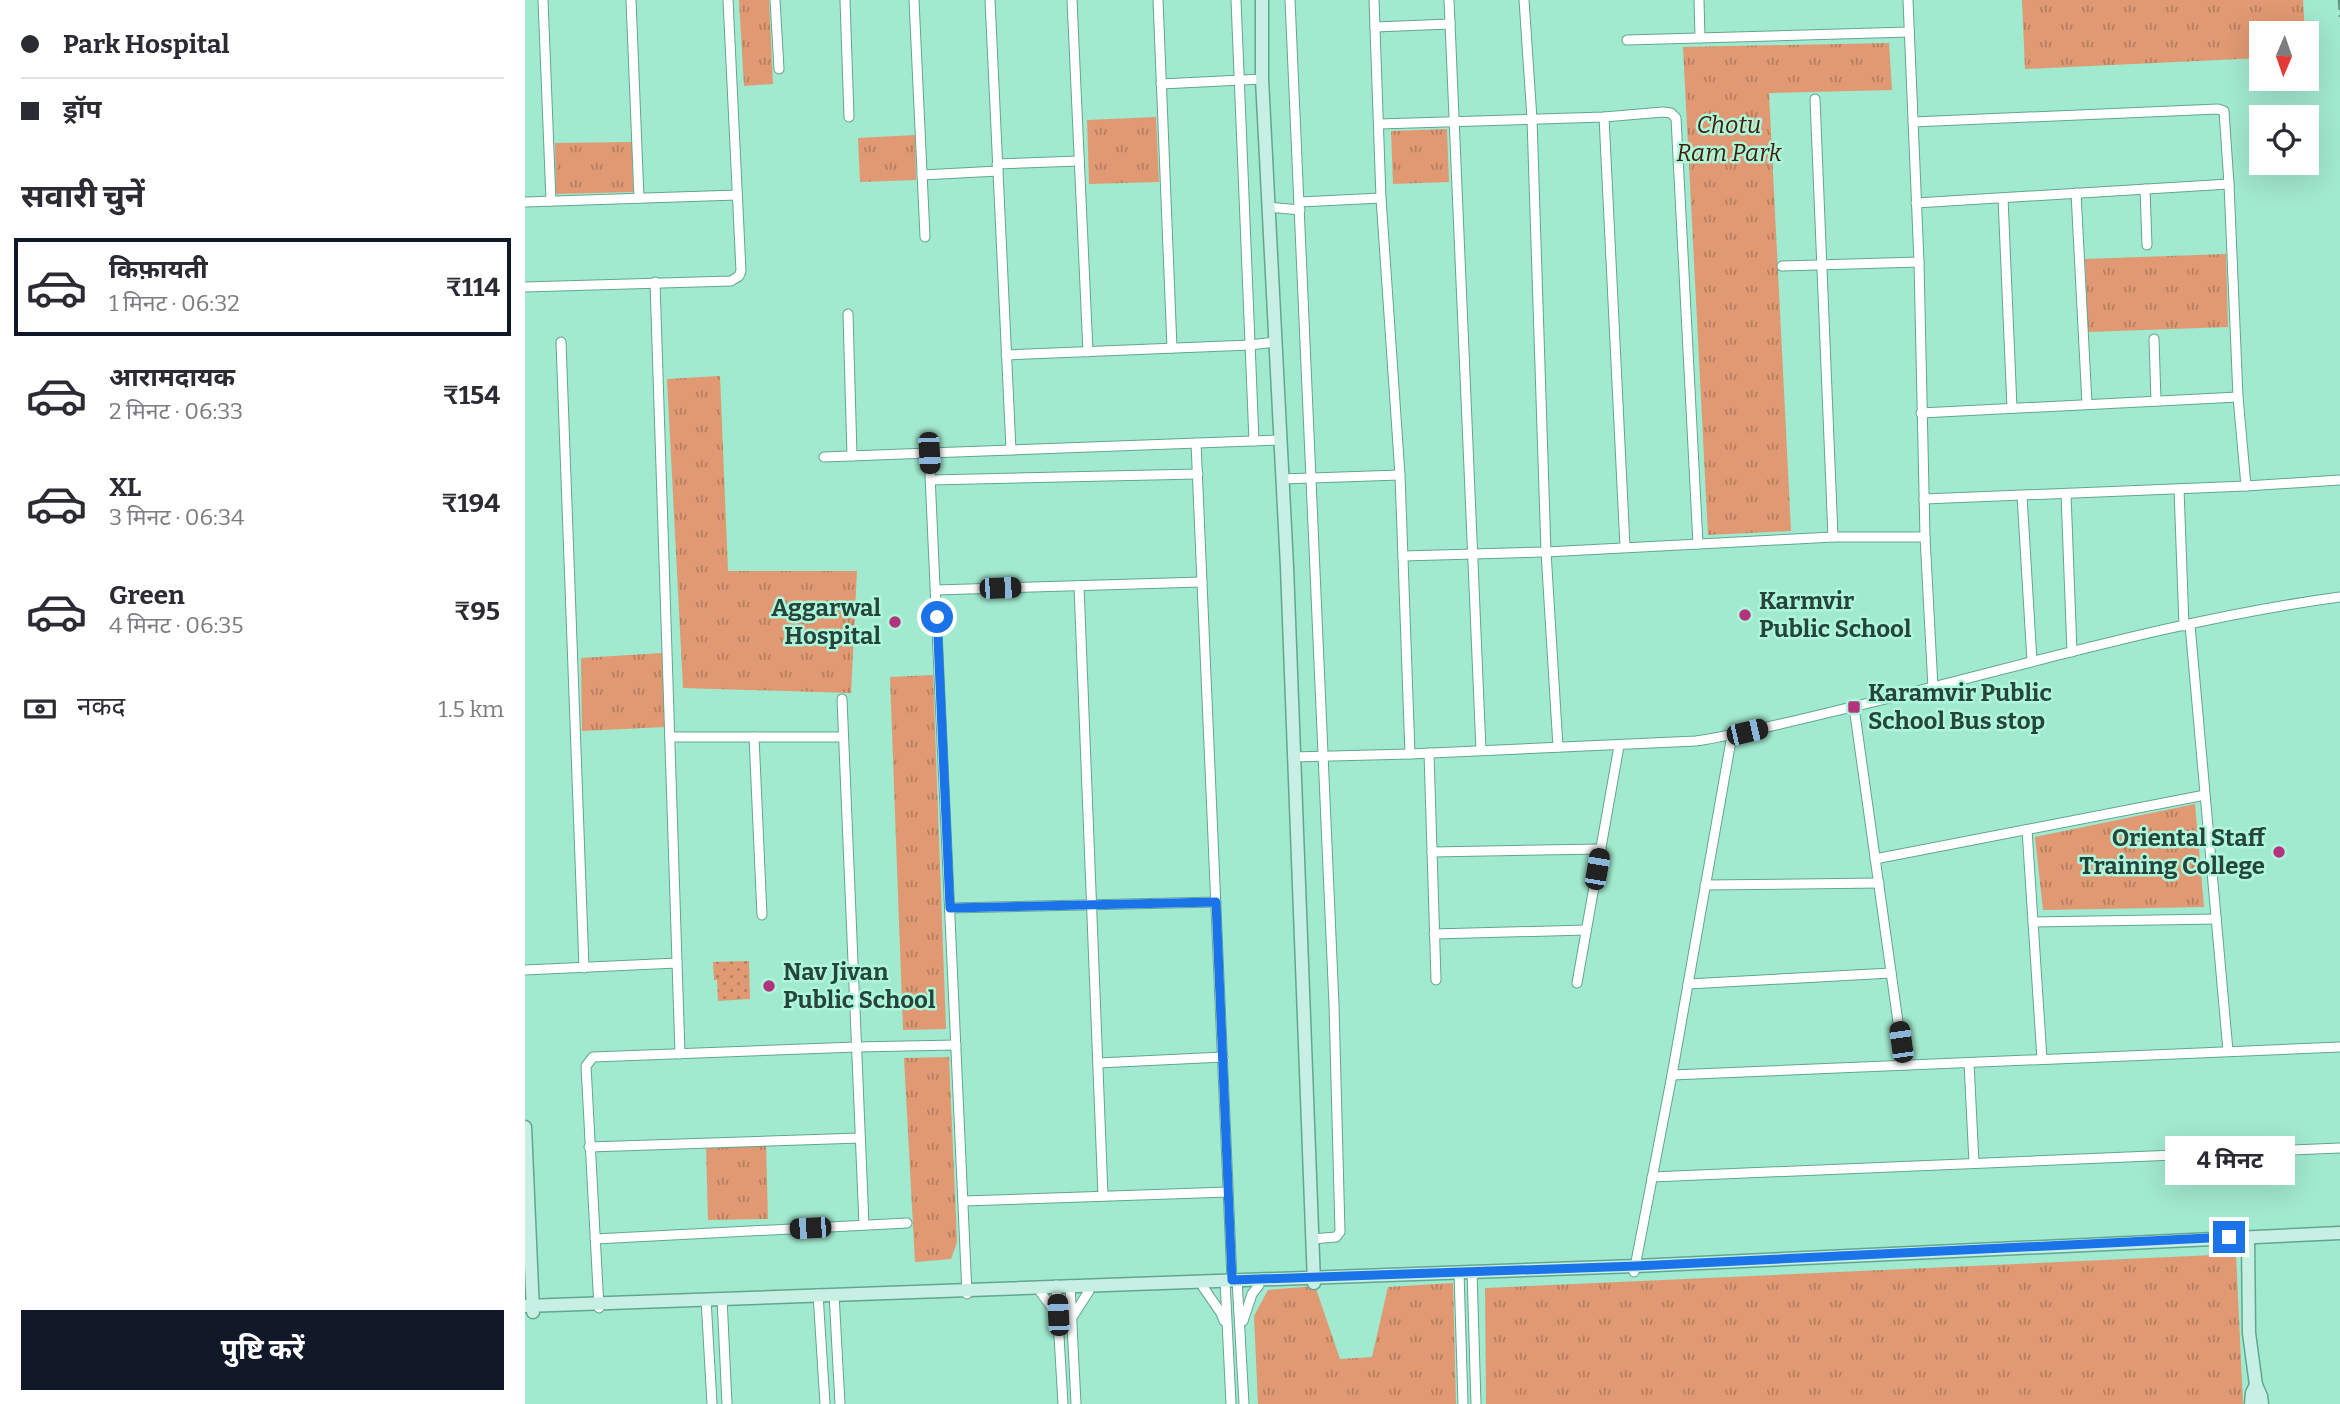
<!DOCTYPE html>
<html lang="hi">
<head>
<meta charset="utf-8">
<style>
  :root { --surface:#fff; --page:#f7f7f7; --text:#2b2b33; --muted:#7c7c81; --line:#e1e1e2; --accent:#111827 }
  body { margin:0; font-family:Bitter,"Noto Sans Devanagari",serif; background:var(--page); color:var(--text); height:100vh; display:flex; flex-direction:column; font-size:26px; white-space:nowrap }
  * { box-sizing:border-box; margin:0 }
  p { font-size:23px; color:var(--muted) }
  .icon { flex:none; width:38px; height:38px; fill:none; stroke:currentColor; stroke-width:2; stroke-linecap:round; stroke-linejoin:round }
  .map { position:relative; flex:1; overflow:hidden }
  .sheet { display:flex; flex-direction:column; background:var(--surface); width:525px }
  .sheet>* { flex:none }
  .guide { display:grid; align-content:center; height:154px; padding:0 21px; background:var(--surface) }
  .needle { width:46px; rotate:182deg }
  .controls { position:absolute; left:1724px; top:21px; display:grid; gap:14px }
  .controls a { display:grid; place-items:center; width:70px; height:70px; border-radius:0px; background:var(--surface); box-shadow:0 7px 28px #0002; font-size:35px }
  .end { position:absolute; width:32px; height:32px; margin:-16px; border:9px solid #1a73e8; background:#fff; box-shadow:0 0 0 4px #fff }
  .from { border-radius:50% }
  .bubble { position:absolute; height:49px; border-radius:0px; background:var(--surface); box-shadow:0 7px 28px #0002; font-size:23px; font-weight:700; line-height:49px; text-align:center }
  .car { position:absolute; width:21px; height:42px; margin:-21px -10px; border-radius:9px; box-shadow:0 0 5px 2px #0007; background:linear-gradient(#222 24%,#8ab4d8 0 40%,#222 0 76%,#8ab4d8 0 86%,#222 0) }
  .guide b { display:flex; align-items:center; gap:24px; height:66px; font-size:26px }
  .guide b+b { border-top:2px solid var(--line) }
  .guide i { width:18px; height:18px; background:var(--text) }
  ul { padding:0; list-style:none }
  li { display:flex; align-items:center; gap:21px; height:98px; margin:0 14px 10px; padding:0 7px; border:4px solid transparent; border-radius:0px }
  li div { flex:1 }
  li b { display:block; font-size:26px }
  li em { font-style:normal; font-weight:700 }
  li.on { border-color:var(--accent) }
  li>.icon { width:63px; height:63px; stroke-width:1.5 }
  h2 { padding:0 21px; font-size:32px; line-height:84px }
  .pay { display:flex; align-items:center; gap:18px; height:77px; padding:0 21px; font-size:26px }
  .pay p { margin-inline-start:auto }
  .primary-button { display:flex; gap:14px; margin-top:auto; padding:14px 21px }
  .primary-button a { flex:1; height:80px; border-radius:0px; background:var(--accent); color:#fff; font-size:28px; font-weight:700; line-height:80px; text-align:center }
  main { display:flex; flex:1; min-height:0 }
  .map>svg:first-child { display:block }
  .grass { fill:url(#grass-tufts) }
  .garden { fill:url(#garden-dots) }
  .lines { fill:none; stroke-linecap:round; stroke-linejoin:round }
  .street-casing { stroke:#61a78f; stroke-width:11 }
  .secondary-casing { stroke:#61a78f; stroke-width:15 }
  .street { stroke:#fff; stroke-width:9 }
  .secondary { stroke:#c8efe3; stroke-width:12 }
  .rail { stroke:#649885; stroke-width:2.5; stroke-dasharray:10 5; stroke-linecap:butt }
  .route { stroke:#1a73e8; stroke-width:9 }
  .poi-dot { fill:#b4337d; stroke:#aef7dc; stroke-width:2.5 }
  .labels { text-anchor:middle; stroke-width:5; stroke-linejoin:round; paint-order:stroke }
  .park-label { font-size:24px; font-style:italic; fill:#43200a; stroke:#aef7dc }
  .poi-label { font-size:24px; font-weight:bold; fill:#264439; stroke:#aef7dc; text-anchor:start }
</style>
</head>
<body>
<main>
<section class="sheet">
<div class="guide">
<b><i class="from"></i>Park Hospital</b>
<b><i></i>ड्रॉप</b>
</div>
<h2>सवारी चुनें</h2>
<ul>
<li class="on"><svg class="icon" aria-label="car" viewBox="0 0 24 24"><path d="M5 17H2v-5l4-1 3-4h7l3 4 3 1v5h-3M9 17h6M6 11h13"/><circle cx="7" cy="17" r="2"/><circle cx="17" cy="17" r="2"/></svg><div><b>किफ़ायती</b><p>1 मिनट · 06:32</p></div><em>₹114</em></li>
<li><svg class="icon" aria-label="car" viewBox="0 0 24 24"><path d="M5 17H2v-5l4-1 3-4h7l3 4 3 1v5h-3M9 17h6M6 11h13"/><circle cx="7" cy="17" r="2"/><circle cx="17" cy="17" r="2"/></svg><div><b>आरामदायक</b><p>2 मिनट · 06:33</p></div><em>₹154</em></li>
<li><svg class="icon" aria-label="car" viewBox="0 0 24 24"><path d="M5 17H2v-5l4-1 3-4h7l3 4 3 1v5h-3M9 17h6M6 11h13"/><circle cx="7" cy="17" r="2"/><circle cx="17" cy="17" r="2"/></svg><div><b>XL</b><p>3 मिनट · 06:34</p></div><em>₹194</em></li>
<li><svg class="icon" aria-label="car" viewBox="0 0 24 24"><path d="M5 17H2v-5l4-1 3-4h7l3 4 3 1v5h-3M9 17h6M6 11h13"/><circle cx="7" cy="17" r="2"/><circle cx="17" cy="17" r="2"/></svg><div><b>Green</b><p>4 मिनट · 06:35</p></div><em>₹95</em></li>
</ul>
<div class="pay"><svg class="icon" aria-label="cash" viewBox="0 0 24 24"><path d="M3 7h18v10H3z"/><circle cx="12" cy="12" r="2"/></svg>नकद<p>1.5 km</p></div>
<div class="primary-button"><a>पुष्टि करें</a></div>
</section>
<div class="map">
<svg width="1815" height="1404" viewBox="0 0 1815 1404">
  <defs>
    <pattern id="grass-tufts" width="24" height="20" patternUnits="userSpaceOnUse" patternTransform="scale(1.75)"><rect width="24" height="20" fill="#e09972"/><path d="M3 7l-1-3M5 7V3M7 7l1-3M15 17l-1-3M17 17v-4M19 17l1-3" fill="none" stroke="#b57e5f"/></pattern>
    <pattern id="garden-dots" width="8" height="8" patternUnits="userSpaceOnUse" patternTransform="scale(1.75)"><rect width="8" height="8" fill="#e09972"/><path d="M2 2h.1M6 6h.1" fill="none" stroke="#b57e5f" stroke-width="1.8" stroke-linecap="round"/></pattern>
  </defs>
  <rect width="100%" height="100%" fill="#a1e9cf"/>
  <g class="grass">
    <polygon points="214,0 244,0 248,84 219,86"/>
    <polygon points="1497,0 1778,0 1780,33 1736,33 1736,58 1500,69"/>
    <polygon points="1364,43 1367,90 1244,93 1266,531 1183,535 1158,47"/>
    <polygon points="631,117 634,182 564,184 562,120"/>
    <polygon points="922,129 924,182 868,184 866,131"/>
    <polygon points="390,135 391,180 335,182 333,138"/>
    <polygon points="107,142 108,192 31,194 30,143"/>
    <polygon points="1701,254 1703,327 1563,332 1560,259"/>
    <polygon points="195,376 203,571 332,571 326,693 158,688 142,379"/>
    <polygon points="137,653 140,727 57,731 56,658"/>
    <polygon points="408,675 421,1029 378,1030 365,677"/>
    <polygon points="1670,804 1679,907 1518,910 1510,837"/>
    <polygon points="424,1057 432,1242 426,1259 390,1262 379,1058"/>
    <polygon points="241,1145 243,1219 183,1220 181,1146"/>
    <polygon points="1711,1254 1718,1404 961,1404 960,1288"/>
    <polygon points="928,1283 931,1404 733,1404 729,1316 743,1290 790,1286 815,1359 847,1357 863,1287"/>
  </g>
  <polygon class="garden" points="224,961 225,999 193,1001 192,980 189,980 188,962"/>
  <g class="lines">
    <defs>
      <g id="street">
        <polyline points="18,0 26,201"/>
        <polyline points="106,0 114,198"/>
        <polyline points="250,0 254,69"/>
        <polyline points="320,0 324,117"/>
        <polyline points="389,0 400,237"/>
        <polyline points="465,0 486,450"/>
        <polyline points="547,0 563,352"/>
        <polyline points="633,0 647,348"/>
        <polyline points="711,0 729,441"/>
        <polyline points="765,0 809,1005 815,1232 811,1237 787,1239"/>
        <polyline points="849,0 856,198 875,475 885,754"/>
        <polyline points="924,0 956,750"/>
        <polyline points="999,0 1007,119 1021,552 1033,747"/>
        <polyline points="1174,0 1175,38"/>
        <polyline points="1383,0 1394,262 1400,537 1408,688"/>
        <polyline points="850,27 925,24"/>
        <polyline points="1102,40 1384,32"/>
        <polyline points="636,84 737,79"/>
        <polyline points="1290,99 1308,537"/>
        <polyline points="1079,117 1100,547"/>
        <polyline points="1388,122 1693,109 1699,111 1704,184 1713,397 1721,486"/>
        <polyline points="854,124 1079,117 1138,112 1146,113 1151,118 1173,544"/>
        <polyline points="472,164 554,161"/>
        <polyline points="397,175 473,171"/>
        <polyline points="1620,189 1622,245"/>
        <polyline points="1551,193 1562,404"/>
        <polyline points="1478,198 1487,408"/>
        <polyline points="0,202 212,195"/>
        <polyline points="775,202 856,198"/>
        <polyline points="1391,203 1704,184"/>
        <polyline points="743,207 775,210"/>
        <polyline points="1257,266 1394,262"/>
        <polyline points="130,282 155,1054"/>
        <polyline points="0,287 206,281 214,276 216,271 203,0"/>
        <polyline points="323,314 327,456"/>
        <polyline points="1629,339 1631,401"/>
        <polyline points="36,342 59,968"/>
        <polyline points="481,355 725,345 750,342"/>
        <polyline points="1396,413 1713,397"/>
        <polyline points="671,443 707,1280"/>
        <polyline points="299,457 404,453"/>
        <polyline points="757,479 875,475"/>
        <polyline points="406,480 673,474"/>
        <polyline points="1654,489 1659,626"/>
        <polyline points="1541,494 1547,652"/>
        <polyline points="1497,496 1507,661"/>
        <polyline points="1399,499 1721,486 1815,480"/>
        <polyline points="878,556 1021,552 1308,537 1400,537"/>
        <polyline points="554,586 578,1196"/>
        <polyline points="411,590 677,582"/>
        <polyline points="1665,625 1703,1051"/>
        <polyline points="317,699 339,1225"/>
        <polyline points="1329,707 1379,1065"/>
        <polyline points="145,737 318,737"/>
        <polyline points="229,737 237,915"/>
        <polyline points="904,753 911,980"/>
        <path d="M768,757L885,754L1171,741C1216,734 1261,723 1306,712C1475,673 1643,620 1815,597"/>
        <polyline points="1502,830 1517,1059"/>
        <polyline points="907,852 1076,849"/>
        <polyline points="1350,859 1680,795"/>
        <polyline points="1180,885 1354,883"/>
        <polyline points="425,908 691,902"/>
        <polyline points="1508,922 1691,919"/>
        <polyline points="909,934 1061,930"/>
        <polyline points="0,970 152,963"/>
        <polyline points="1052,983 1094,746"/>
        <polyline points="1163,984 1366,973"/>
        <polyline points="573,1063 698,1057"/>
        <polyline points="1444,1063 1449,1163"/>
        <polyline points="1147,1075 1815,1047"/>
        <polyline points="64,1147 335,1138"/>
        <polyline points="1127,1177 1815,1148"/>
        <polyline points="438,1201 703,1192"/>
        <polyline points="70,1239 382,1223"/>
        <polyline points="947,1271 951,1404"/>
        <polyline points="934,1272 938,1404"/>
        <polyline points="1109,1272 1147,1075 1207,735"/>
        <polyline points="712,1279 719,1404"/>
        <polyline points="700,1280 706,1404"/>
        <polyline points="531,1285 538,1404"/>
        <polyline points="545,1285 551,1404"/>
        <polyline points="678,1287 696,1313 699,1321"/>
        <polyline points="516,1293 532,1314"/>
        <polyline points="293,1294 300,1404"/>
        <polyline points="309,1294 315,1404"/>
        <polyline points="442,1294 404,453 755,440"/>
        <polyline points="197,1298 202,1404"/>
        <polyline points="181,1299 187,1404"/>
        <polyline points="74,1308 61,1066 68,1057 331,1047 431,1045"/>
        <polyline points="548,1316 564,1291"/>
        <polyline points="718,1321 727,1294 734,1285"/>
      </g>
      <g id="secondary">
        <polyline points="737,0 737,79 762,567 789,1283"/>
        <polyline points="0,1127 8,1312"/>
        <polyline points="1723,1237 1724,1333 1731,1385 1736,1396 1737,1404"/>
        <polyline points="0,1306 1111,1266 1815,1233"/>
        <polyline points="1726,1404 1727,1393 1731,1385"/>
      </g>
    </defs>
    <use href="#street" class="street-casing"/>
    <use href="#secondary" class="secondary-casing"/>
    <use href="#street" class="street"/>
    <use href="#secondary" class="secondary"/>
    <polyline class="rail" points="1814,0 1815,17"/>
  </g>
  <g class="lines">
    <polyline class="route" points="412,617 425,908 691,902 707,1280 1111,1266 1704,1237"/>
  </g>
  <g class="poi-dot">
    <circle cx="1220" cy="615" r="7"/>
    <circle cx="370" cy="622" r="7"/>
    <rect x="1322" y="700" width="14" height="14" rx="3.5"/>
    <circle cx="1754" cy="852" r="7"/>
    <circle cx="244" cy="986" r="7"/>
  </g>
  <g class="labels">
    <g class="park-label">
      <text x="1204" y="133">Chotu<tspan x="1204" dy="28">Ram Park</tspan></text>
    </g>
    <g class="poi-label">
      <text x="1234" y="609">Karmvir<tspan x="1234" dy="28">Public School</tspan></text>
      <text x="356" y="616" text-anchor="end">Aggarwal<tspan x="356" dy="28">Hospital</tspan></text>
      <text x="1343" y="701">Karamvir Public<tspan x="1343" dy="28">School Bus stop</tspan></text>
      <text x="1740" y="846" text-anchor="end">Oriental Staff<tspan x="1740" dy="28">Training College</tspan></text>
      <text x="258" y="980">Nav Jivan<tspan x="258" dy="28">Public School</tspan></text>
    </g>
  </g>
</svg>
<div class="controls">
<a><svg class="needle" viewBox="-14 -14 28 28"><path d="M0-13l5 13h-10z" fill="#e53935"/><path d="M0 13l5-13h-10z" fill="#7c7c81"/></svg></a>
<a><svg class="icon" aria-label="locate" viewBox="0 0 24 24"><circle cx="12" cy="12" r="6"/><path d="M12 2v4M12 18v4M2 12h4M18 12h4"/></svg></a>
</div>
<i class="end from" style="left:412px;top:617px"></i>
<i class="end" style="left:1704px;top:1237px"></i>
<div class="bubble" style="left:1640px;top:1136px;width:130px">4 मिनट</div>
<i class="car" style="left:404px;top:453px;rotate:177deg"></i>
<i class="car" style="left:475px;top:588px;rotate:88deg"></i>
<i class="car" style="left:1222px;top:732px;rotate:77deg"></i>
<i class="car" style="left:1072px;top:869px;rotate:10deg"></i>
<i class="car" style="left:1376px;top:1042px;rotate:352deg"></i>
<i class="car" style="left:285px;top:1228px;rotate:267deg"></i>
<i class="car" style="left:533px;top:1315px;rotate:357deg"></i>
</div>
</main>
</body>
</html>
